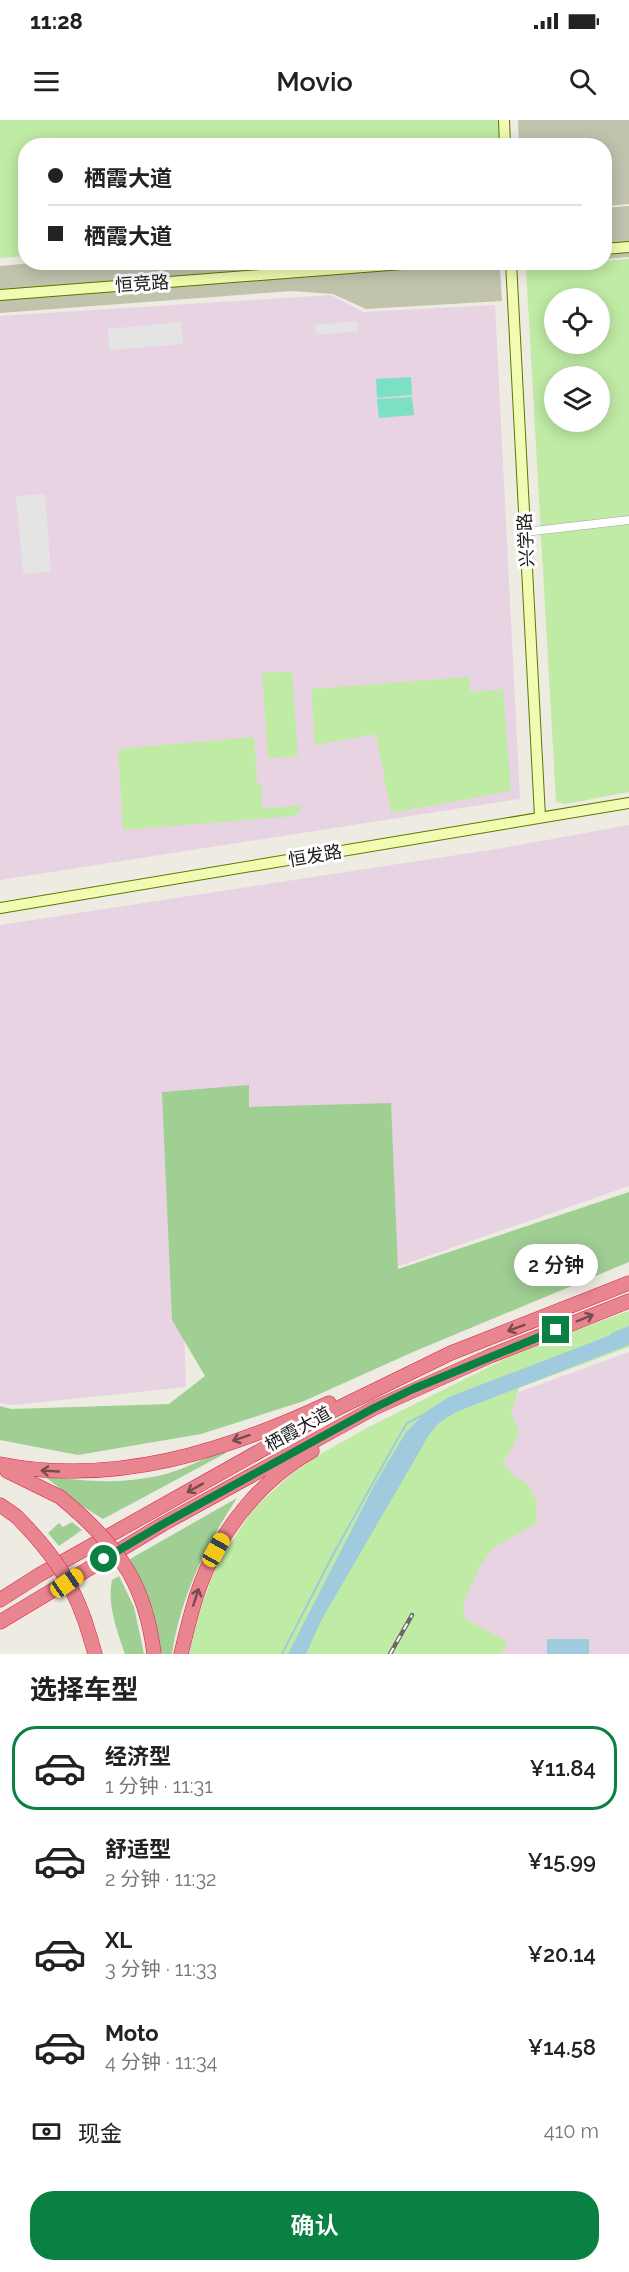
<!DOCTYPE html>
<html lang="zh">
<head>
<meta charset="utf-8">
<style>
  :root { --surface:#fff; --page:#f2f2f2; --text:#222; --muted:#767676; --line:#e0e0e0; --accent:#0b8043 }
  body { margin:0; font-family:Raleway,"Noto Sans SC",sans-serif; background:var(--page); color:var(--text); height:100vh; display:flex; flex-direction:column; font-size:22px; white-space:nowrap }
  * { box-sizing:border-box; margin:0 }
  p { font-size:20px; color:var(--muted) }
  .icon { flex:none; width:33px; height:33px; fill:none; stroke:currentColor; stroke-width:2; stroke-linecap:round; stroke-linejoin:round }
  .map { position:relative; height:1534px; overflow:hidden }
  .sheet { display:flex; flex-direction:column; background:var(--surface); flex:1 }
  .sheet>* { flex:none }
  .hud { position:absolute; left:18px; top:18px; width:594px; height:132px; border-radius:24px; box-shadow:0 3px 15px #0003; display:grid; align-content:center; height:132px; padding:0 30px; background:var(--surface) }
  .buttons { position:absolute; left:544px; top:168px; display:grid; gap:12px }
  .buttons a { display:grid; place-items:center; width:66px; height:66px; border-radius:50%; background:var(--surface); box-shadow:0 3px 15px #0003; font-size:30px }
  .end { position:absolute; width:27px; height:27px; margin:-14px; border:8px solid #0b8043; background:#fff; box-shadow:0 0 0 3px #fff }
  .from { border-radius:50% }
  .bubble { position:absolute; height:42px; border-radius:21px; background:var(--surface); box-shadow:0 3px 15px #0003; font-size:20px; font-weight:600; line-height:42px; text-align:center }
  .car { position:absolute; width:18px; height:36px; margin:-18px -9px; border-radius:8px; box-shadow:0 0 4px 2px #0007; background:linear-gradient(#f5c518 24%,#345 0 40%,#f5c518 0 76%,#345 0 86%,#f5c518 0) }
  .hud b { display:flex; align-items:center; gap:21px; height:57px; font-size:22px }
  .hud b+b { border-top:2px solid var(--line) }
  .hud i { width:15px; height:15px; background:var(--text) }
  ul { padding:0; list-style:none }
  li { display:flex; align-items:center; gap:18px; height:84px; margin:0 12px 9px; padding:0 18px; border:3px solid transparent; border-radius:24px }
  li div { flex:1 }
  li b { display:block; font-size:22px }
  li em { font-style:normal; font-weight:600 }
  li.selected { border-color:var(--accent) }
  li>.icon { width:54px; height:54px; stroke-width:1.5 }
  h2 { padding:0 30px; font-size:27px; line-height:72px }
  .pay { display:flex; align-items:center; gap:15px; height:66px; padding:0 30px; font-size:22px }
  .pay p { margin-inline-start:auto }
  .action { display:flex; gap:12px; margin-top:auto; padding:12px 30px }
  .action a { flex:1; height:69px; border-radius:24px; background:var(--accent); color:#fff; font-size:24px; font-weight:600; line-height:69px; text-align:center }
  .status { display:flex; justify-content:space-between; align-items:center; height:42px; padding:0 30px; background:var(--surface); direction:ltr }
  .status svg { height:16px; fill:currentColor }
  header { display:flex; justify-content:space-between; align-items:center; height:78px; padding:0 30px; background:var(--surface); font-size:27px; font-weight:600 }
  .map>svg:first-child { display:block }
  .industrial { fill:#e8d3e2 }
  .construction { fill:#c1c3ad }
  .grass { fill:#c0eba5; fill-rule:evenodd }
  .forest { fill:#a0cf94 }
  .pitch { fill:#7ce1c4 }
  .parking { fill:#e4e4e4 }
  .water { fill:#a0cade }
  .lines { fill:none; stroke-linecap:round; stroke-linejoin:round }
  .stream { stroke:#a0cade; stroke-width:2 }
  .street-casing { stroke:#a3a3a3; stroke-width:9 }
  .secondary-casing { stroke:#5e7601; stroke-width:12 }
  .highway-casing { stroke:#de1d4c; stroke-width:15 }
  .street { stroke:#fff; stroke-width:8 }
  .secondary { stroke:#f1fcb2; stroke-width:10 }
  .highway { stroke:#e9858e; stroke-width:14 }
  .rail-casing { stroke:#6a6a6a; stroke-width:4.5 }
  .rail { stroke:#fff; stroke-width:2; stroke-dasharray:7; stroke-linecap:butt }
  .highway-bridge-casing { stroke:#de1d4c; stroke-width:15; stroke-linecap:butt }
  .highway-bridge { stroke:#e9858e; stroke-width:14 }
  .oneway { stroke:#784b4f }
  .route { stroke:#0b8043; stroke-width:8 }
  .labels { text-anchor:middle; stroke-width:6; stroke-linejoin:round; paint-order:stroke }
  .street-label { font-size:18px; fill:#1c1c1c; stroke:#fff }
</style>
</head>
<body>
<div class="status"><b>11:28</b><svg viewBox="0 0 49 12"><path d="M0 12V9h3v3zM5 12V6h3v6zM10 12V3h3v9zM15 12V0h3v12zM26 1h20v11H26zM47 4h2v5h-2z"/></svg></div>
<header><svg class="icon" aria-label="menu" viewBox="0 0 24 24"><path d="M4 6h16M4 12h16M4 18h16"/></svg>Movio<svg class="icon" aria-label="search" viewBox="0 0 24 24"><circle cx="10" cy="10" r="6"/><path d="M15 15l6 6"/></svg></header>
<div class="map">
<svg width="629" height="1534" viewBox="0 0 629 1534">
  <rect width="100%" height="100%" fill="#eeebe2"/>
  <g class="industrial">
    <polygon points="331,175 363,192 495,185 520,679 0,760 0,196"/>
    <polygon points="629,705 629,1066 233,1204 184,1206 186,1267 14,1285 0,1283 0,805 503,728"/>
    <polygon points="629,1232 629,1534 373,1534 519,1272"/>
  </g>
  <g class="construction">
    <polygon points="518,0 629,0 629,84 605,86 604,26 519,25"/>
    <polygon points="629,86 629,137 605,139 605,88"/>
    <polygon points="43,142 569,143 500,149 502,181 366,189 333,174 292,171 0,193 0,146"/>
  </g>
  <g class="grass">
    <polygon points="0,0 503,0 504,25 26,26 25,136 0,138"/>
    <path d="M629,139V672L566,684L556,682L526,148L604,142L605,141ZM555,178H600V224H555ZM555,256H600V302H555Z"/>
    <polygon points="292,551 298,636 268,638 262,553"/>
    <polygon points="469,557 470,572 503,569 511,671 391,693 376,614 315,625 311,569"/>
    <polygon points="254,617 257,663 261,664 262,688 301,686 301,689 295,696 123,710 118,629"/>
    <polygon points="629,1191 629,1227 519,1268 511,1294 519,1310 511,1330 503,1342 512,1354 529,1365 536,1379 537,1403 493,1428 479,1448 463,1485 465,1499 508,1522 501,1534 189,1534 199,1493 216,1446 253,1389 294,1352 317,1336 365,1309 533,1225"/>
  </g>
  <g class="forest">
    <polygon points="249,965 249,987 391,983 398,1149 629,1072 629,1142 413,1232 304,1281 201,1314 78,1335 0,1320 0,1286 11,1289 169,1284 205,1256 172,1200 162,972"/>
    <path d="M224,1330L226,1333L103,1399L82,1386L43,1355C84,1362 118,1364 158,1356C181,1351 203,1339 224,1330Z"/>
    <path d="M237,1378C205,1427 181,1476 172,1534H161L153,1491L130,1439Z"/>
    <polygon points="72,1402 82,1410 59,1426 48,1413 59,1403 63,1407"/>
    <path d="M119,1456L134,1487L144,1534H125C117,1510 107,1485 112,1460Z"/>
  </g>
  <g class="pitch">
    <polygon points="411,257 412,275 377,278 376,259"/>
    <polygon points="412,277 414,295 379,298 377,279"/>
  </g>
  <g class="parking">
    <polygon points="358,201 358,211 316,215 315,205"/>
    <polygon points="181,202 183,224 109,230 108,209"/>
    <polygon points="45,374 51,452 23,454 16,376"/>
  </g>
  <g class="water">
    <polygon points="629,1208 629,1225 456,1292 440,1302 429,1315 322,1499 306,1534 288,1534 375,1364 406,1312 427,1291 449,1277"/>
    <rect x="547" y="1519" width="42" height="15"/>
  </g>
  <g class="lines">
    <g class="stream">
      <polyline points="612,1214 629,1207"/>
      <polyline points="282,1534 335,1431 397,1320 407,1303 425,1294"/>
    </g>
    <defs>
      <polyline id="street" points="525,412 629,400"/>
      <g id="secondary">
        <polyline points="504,0 505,26"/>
        <polyline points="604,129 629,127"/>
        <polyline points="511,142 540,697"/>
        <polyline points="0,175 428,142"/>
        <polyline points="0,788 629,683"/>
      </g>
      <g id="highway">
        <path d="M0,1344C114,1367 226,1331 329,1283"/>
        <polyline points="7,1351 60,1377 73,1388"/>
        <polyline points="0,1385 16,1396"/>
        <polyline points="0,1480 39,1455 324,1295 451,1233 629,1163"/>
        <polyline points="0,1502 163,1404 374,1288 490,1236 629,1181"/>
        <polyline points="91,1520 95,1534"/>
        <path d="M181,1534C187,1510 192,1486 201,1463C221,1409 262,1359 312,1331"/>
      </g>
    </defs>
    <use href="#street" class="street-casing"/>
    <use href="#secondary" class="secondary-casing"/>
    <use href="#highway" class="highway-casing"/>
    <use href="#street" class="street"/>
    <use href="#secondary" class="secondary"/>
    <use href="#highway" class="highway"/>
    <defs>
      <polyline id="rail" points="390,1534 412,1495"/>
    </defs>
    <use href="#rail" class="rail-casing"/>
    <use href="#rail" class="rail"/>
    <defs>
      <g id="highway-bridge">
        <path d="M73,1388C122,1431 146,1468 154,1534"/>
        <path d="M16,1396C55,1435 76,1467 91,1520"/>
      </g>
    </defs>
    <use href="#highway-bridge" class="highway-bridge-casing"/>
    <use href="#highway-bridge" class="highway-bridge"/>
  </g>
  <defs><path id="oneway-shaft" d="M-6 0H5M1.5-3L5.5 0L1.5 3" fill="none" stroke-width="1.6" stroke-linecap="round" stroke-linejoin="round" transform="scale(1.5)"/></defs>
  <g class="oneway">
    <use href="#oneway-shaft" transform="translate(585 1198) rotate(-22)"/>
    <use href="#oneway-shaft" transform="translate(516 1208) rotate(159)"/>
    <use href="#oneway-shaft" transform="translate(241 1318) rotate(161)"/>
    <use href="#oneway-shaft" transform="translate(50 1351) rotate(-177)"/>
    <use href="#oneway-shaft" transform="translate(195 1368) rotate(151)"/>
    <use href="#oneway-shaft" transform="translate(196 1477) rotate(-72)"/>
  </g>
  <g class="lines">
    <polyline class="route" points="104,1439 163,1404 374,1288 413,1269 556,1210"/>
  </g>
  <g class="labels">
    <g class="street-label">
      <text transform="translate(142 164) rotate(-4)" y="6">恒竞路</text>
      <text transform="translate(526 420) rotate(-93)" y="6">兴学路</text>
      <text transform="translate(315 736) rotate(-10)" y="6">恒发路</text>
      <text transform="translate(298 1309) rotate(-29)" y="6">栖霞大道</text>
    </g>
  </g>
</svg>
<div class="buttons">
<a><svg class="icon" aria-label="locate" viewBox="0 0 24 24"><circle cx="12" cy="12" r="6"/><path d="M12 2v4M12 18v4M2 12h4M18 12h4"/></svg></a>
<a><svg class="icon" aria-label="layers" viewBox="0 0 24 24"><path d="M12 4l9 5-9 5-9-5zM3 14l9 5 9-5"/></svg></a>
</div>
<i class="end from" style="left:104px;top:1439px"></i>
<i class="end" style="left:556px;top:1210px"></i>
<div class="bubble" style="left:514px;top:1124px;width:84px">2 分钟</div>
<i class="car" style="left:216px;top:1430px;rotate:29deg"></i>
<i class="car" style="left:67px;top:1463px;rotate:55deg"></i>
<div class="hud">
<b><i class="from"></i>栖霞大道</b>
<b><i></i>栖霞大道</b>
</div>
</div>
<section class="sheet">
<h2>选择车型</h2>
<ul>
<li class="selected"><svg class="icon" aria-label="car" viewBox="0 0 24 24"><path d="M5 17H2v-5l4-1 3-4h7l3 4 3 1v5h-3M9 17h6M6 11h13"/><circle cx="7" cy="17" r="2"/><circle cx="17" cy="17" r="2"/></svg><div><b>经济型</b><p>1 分钟 · 11:31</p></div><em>¥11.84</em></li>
<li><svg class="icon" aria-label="car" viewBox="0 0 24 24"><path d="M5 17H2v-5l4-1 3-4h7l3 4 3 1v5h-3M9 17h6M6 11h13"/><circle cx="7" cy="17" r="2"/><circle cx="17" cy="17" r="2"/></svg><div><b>舒适型</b><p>2 分钟 · 11:32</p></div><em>¥15.99</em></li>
<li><svg class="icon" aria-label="car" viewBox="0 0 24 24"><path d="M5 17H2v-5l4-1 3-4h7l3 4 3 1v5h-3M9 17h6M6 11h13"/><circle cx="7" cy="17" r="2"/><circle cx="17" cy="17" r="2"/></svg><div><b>XL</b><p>3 分钟 · 11:33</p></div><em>¥20.14</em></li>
<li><svg class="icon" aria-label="car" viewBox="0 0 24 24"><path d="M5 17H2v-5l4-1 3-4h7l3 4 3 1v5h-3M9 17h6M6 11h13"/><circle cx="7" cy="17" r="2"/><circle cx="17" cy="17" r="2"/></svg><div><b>Moto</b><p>4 分钟 · 11:34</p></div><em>¥14.58</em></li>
</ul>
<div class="pay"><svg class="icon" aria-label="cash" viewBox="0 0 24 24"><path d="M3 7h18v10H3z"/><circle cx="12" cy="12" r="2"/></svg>现金<p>410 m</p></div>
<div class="action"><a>确认</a></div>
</section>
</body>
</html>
